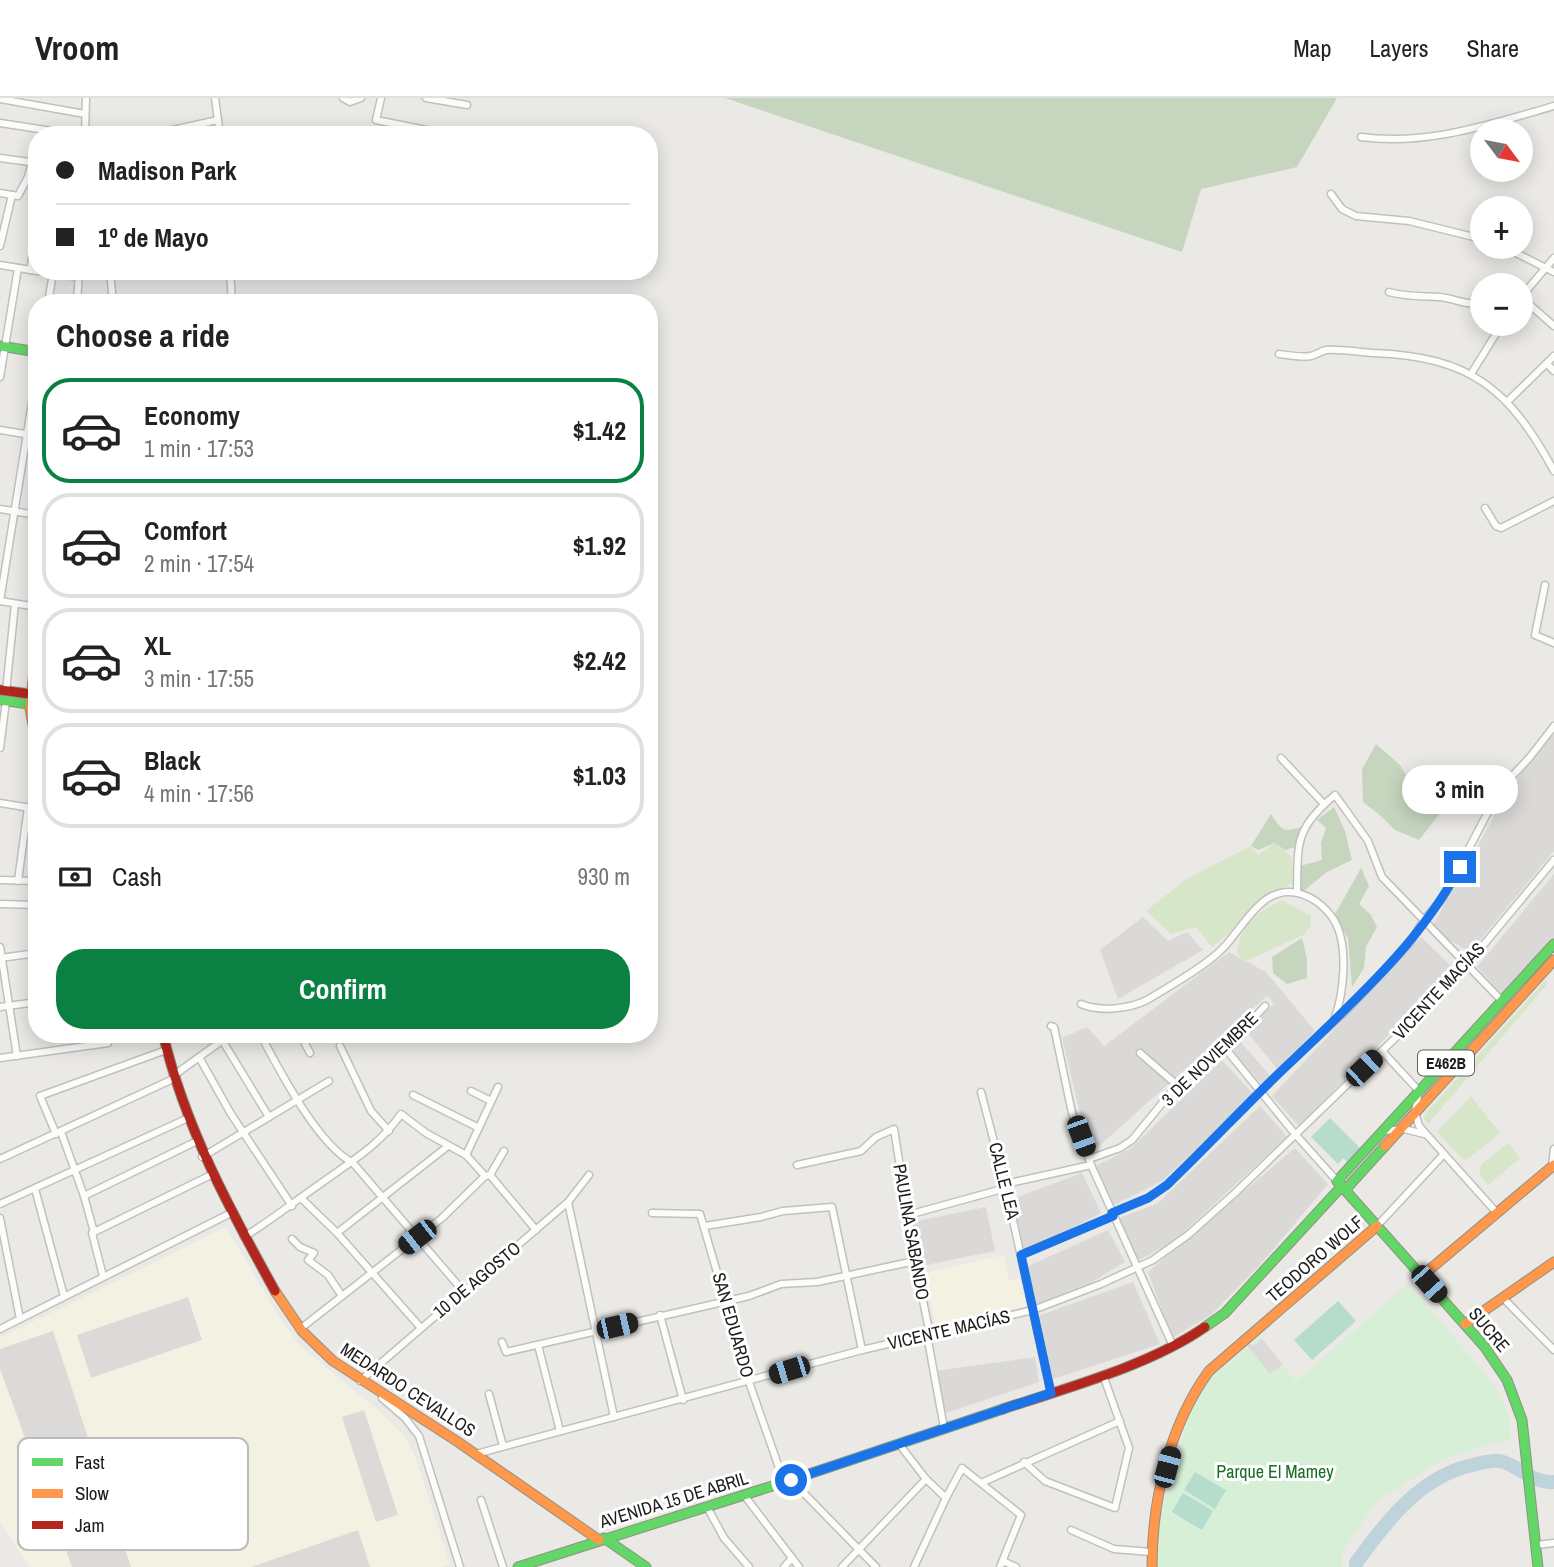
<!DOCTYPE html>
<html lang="en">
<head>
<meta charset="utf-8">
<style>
  :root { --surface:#fff; --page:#f2f2f2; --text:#222; --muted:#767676; --line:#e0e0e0; --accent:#0b8043 }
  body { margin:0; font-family:"Archivo Narrow",sans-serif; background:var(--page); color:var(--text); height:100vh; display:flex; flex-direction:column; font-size:26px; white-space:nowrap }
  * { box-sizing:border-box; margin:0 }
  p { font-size:23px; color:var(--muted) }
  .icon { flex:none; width:38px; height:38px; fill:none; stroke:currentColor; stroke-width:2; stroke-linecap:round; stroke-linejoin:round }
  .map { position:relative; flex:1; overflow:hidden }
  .panel { position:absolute; left:28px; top:196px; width:630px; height:749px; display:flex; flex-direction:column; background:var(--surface); border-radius:28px; box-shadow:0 4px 18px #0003 }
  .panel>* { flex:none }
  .banner { position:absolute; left:28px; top:28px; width:630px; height:154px; border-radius:28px; box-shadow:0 4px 18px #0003; display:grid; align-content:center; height:154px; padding:0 28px; background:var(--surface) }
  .needle { width:46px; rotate:122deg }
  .tools { position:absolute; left:1470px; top:21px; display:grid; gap:14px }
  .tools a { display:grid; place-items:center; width:63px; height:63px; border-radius:50%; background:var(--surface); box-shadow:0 4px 18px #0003; font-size:35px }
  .end { position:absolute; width:32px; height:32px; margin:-16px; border:9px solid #1a73e8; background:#fff; box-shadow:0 0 0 4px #fff }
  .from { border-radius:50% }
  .bubble { position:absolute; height:49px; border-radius:24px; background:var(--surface); box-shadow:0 4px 18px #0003; font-size:23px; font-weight:800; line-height:49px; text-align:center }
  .car { position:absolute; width:21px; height:42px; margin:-21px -10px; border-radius:9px; box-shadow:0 0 5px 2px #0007; background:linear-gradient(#222 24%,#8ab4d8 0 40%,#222 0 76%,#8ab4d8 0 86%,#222 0) }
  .banner b { display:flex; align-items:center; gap:24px; height:66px; font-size:26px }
  .banner b+b { border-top:2px solid var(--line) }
  .banner i { width:18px; height:18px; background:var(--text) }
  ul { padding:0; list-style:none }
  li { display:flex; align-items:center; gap:21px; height:105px; margin:0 14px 10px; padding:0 14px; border:4px solid var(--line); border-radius:28px }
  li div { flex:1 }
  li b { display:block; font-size:26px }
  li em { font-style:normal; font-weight:800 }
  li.active { border-color:var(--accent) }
  li>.icon { width:63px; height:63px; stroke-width:1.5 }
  h2 { padding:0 28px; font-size:32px; line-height:84px }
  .pay { display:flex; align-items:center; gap:18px; height:77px; padding:0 28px; font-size:26px }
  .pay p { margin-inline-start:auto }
  .cta { display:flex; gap:14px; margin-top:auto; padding:14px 28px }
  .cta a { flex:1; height:80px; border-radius:28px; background:var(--accent); color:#fff; font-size:28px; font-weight:800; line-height:80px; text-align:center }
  header { display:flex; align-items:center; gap:42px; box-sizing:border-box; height:98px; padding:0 35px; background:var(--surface); border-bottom:2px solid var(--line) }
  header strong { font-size:33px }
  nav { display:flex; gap:38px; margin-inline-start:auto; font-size:24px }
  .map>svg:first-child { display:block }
  .residential { fill:#dad9d7 }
  .education { fill:#f3f2e2 }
  .grass { fill:#d7e5c8 }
  .forest { fill:#c6d6be }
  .park { fill:#d7eed7 }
  .pitch { fill:#b6dcce }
  .parking { fill:#dbdad9 }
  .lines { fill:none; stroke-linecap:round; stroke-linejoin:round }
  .river { stroke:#bed3da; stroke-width:14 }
  .street-casing { stroke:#c1c0be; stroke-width:9 }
  .fast-casing { stroke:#909280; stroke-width:11 }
  .slow-casing { stroke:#909280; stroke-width:11 }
  .jam-casing { stroke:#909280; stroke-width:11 }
  .street { stroke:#fcfcfb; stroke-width:6 }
  .fast { stroke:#63d668; stroke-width:9 }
  .slow { stroke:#ff974d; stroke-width:9 }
  .jam { stroke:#b3261e; stroke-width:9 }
  .route { stroke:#1a73e8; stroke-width:9 }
  .labels { text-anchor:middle; stroke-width:6; stroke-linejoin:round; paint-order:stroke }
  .shield { fill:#fff; stroke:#616161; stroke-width:2 }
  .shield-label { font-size:16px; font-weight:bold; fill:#1d1d1d }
  .street-label { font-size:18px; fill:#1d1d1d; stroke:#fff }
  .park-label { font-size:18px; fill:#196d24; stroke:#fff }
  .key { fill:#fff; stroke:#bbb; stroke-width:2 }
  .key-label { font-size:19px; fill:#1d1d1d }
</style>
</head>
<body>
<header>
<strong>Vroom</strong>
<nav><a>Map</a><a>Layers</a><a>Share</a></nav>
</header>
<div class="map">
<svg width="1554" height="1469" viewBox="0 0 1554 1469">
  <rect width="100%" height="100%" fill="#ebe9e6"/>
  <g class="residential">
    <polygon points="1554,634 1554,753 1470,854 1447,841 1433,827 1509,692 1545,641"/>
    <polygon points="1554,776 1554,842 1503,897 1477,869"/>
    <polygon points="1143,819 1168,843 1187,834 1203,852 1118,901 1100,852"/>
    <polygon points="1421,839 1454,871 1299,1028 1272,998"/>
    <polygon points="1229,854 1266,874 1315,933 1278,972 1247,934 1274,905 1267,898 1090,1056 1062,940 1087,929 1104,948"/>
    <polygon points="1239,942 1271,979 1263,987 1229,951"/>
    <polygon points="1222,962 1254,997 1162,1083 1112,1108 1095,1068 1130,1051"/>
    <polygon points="1260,1008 1287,1039 1174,1143 1139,1162 1117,1121 1158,1105"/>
    <polygon points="1295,1050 1328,1086 1259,1168 1211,1217 1172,1240 1148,1174"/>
    <polygon points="1082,1075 1101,1115 1025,1155 1012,1101"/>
    <polygon points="986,1109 995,1153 921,1168 912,1124"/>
    <polygon points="1108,1132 1125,1164 1089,1186 1036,1206 1026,1169"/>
    <polygon points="1133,1184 1160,1246 1053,1281 1038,1218"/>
    <polygon points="1035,1259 1039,1284 946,1315 935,1273"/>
  </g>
  <g class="education">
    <polygon points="226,1129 276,1214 301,1249 377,1311 406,1339 416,1361 450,1466 442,1469 29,1469 0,1424 0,1240"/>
    <polygon points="1004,1157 1009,1183 1020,1181 1026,1209 936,1230 924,1175"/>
  </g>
  <g class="grass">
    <polygon points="1274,745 1292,759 1293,783 1212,849 1196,829 1171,836 1146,813 1188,780 1251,748 1258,757"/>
    <path d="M1282,802L1311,818V827L1305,836L1244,864L1237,854C1242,824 1256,816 1282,802Z"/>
    <polygon points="1546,882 1548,885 1428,1026 1424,1021 1425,1016"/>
    <polygon points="1471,998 1500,1035 1468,1061 1464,1062 1437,1034"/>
    <polygon points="1508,1045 1520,1060 1488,1087 1479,1076 1482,1066"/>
  </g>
  <g class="forest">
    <polygon points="725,0 1337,0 1297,69 1201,91 1182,154"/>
    <polygon points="1376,646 1400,667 1418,698 1439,684 1455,696 1419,742 1395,732 1381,718 1363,704 1362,671"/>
    <polygon points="1334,709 1345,733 1352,762 1327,774 1301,795 1296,769 1322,762 1321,745 1326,730 1317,722"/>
    <path d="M1271,716C1283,735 1285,734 1305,728L1303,747L1285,752L1274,745L1258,752L1251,748Z"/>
    <polygon points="1361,770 1369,788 1359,806 1371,817 1377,829 1366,849 1364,870 1352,889 1348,840 1334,818"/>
    <polygon points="1302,840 1307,861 1307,880 1287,886 1273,875 1272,859"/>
  </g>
  <polygon class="park" points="1408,1186 1483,1273 1500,1296 1509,1320 1510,1341 1446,1360 1377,1403 1343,1453 1342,1469 1157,1469 1159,1423 1190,1315 1199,1295 1209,1280 1260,1241 1296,1283"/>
  <g class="pitch">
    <polygon points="1330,1020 1360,1050 1347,1064 1343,1060 1338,1066 1311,1039"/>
    <polygon points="1338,1203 1356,1223 1312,1262 1294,1242"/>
    <polygon points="1195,1374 1226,1392 1215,1411 1184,1392"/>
    <polygon points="1183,1395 1213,1413 1202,1432 1172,1414"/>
  </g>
  <g class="parking">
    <polygon points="188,1199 202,1242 91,1280 77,1237"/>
    <polygon points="53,1233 95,1361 131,1469 72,1469 0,1271 0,1251"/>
    <polygon points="1247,1241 1253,1248 1262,1241 1283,1266 1270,1276 1244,1244"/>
    <polygon points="364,1312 398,1417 376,1424 342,1319"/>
    <polygon points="358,1432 370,1469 251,1469"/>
  </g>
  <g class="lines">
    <path class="river" d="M1356,1469V1465C1386,1424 1420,1378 1473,1367C1481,1365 1491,1362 1500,1363C1519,1367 1532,1386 1554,1384"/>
    <defs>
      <g id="street">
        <polyline points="215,0 220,37"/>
        <polyline points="343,0 350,4 361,0"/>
        <polyline points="381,0 376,22 451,37"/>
        <polyline points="426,0 467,7"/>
        <polyline points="0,1 85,16"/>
        <polyline points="0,25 78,37"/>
        <polyline points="85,37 86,0"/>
        <polyline points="150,37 218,22"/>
        <path d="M1361,39C1427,48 1491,26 1554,8"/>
        <polyline points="0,60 37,65"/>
        <polyline points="0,95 18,98 28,79 32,64"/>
        <polyline points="1331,96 1342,111 1356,118 1409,123 1482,141"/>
        <polyline points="0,148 12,97"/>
        <polyline points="1504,149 1554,174"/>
        <polyline points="0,167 37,173"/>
        <polyline points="30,172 37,133"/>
        <polyline points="41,173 79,179"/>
        <polyline points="110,173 113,205"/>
        <polyline points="230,173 232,205"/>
        <path d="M1389,194C1407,199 1421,198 1439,199C1454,200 1466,208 1482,205"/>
        <polyline points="1521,199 1554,160"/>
        <polyline points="1521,199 1554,228"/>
        <polyline points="48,205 53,175"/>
        <polyline points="77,205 79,173"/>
        <path d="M1279,256C1289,257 1301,260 1311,258C1316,257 1321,253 1326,252C1341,251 1359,254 1374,255C1470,259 1509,290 1554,373"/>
        <polyline points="1547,266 1554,273"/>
        <polyline points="1471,276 1502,226"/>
        <polyline points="0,279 18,170"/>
        <polyline points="1507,304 1554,258"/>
        <polyline points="0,332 37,338"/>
        <polyline points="1485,410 1496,428 1501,430 1554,403"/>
        <polyline points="0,411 37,417"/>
        <polyline points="1545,487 1535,537 1554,545"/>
        <polyline points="0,503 37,274"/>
        <polyline points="0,503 37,509"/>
        <polyline points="6,593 15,506"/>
        <polyline points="0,650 6,603"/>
        <polyline points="1281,660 1324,706"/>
        <polyline points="0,705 37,711"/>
        <polyline points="0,782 37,783"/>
        <polyline points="18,783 28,709"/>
        <path d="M1297,794C1298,746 1294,731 1335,697L1368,743L1382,779L1502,903"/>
        <polyline points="0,806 37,807"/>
        <polyline points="0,849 17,958"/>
        <polyline points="0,860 37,855"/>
        <path d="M1081,906C1100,914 1129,911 1147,902C1171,887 1198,873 1219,854C1242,834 1261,783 1301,796C1314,800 1326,810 1334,822C1349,847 1344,896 1334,922"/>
        <polyline points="0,909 37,904"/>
        <polyline points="1051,928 1054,929 1072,1015 1091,1067 1173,1248"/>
        <path d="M260,936C280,973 317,1046 353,1065L464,1194"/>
        <polyline points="300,936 310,955"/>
        <polyline points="222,942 269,1019"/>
        <polyline points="340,948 371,1013 389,1033"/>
        <polyline points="1225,950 1295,1036 1337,1083"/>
        <polyline points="1382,953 1419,993 1415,1014 1419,1028 1496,1114"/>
        <polyline points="1140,955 1177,987"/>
        <polyline points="199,959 231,1016 292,1108"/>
        <polyline points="0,960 108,945 106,936"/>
        <polyline points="173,978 231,936"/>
        <polyline points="471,993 491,1003"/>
        <polyline points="981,994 1005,1086 1051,1295"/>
        <polyline points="413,997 479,1030"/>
        <polyline points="1384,1033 1404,1031 1424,1036"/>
        <polyline points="61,1034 84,1098 94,1134"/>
        <polyline points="56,1036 40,998 166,952"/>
        <polyline points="466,1057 498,989"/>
        <polyline points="202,1059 329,983"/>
        <polyline points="0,1061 173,981"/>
        <polyline points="1089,1061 1120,1050 1132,1042 1177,987 1225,950 1265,908"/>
        <polyline points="797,1067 861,1053 876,1039 894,1031 915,1163 930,1237"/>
        <polyline points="1552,1068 1554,1051"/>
        <polyline points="490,1077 504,1053"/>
        <polyline points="1005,1086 1091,1067"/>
        <polyline points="35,1091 64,1198"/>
        <polyline points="84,1098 195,1044"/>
        <polyline points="302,1101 337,1135 421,1230"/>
        <polyline points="568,1104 614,1319"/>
        <polyline points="0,1106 186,1021"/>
        <polyline points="652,1115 700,1116 749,1284 784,1384"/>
        <polyline points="1112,1115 1148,1100 1167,1087 1278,976 1347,912 1410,845 1423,823 1443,800 1500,691 1530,659 1554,628"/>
        <polyline points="908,1117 1006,1090"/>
        <polyline points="0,1120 20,1221"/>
        <polyline points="705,1128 761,1119 783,1113 832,1109 862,1252"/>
        <polyline points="1377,1128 1444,1056"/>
        <polyline points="337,1135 448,1048"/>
        <path d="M244,1139C271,1122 294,1104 320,1086C350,1064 379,1048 401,1016L426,1035L466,1057L485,1078L490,1077L536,1132"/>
        <polyline points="292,1141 300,1149 314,1155 308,1162 328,1177 342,1198"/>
        <polyline points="1021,1157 1113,1118"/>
        <polyline points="103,1178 92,1135 211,1077"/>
        <polyline points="1503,1200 1554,1252"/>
        <polyline points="660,1217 683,1302"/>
        <polyline points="0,1231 231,1115"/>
        <polyline points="300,1231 442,1120 485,1078"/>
        <polyline points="927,1237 944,1330"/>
        <polyline points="502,1244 506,1254 749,1198 781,1186 817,1184 915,1163"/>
        <polyline points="538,1247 560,1333"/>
        <polyline points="360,1283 568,1104 589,1077"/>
        <polyline points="489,1296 503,1348"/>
        <polyline points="382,1300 405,1320 419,1338 460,1469"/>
        <polyline points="899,1346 926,1381 946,1400"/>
        <polyline points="476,1356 862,1252 1033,1212 1101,1186 1153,1162 1188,1137 1235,1095 1419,917 1466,868 1554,762"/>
        <polyline points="1024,1364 1045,1383 1115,1410 1129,1350 1103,1277"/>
        <polyline points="791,1382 876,1469"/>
        <polyline points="981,1385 1120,1323"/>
        <polyline points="744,1397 799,1469"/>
        <polyline points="481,1402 503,1469"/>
        <polyline points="707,1409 724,1440 749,1469"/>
        <polyline points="1071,1432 1114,1451 1151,1454"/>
        <polyline points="1536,1447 1554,1445"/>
        <polyline points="1003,1463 1016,1469"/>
        <polyline points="784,1469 792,1460"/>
        <polyline points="842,1469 926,1381"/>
        <polyline points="914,1469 946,1400 962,1370 1021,1417 1000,1469"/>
      </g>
      <g id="fast">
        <polyline points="0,248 37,254"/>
        <polyline points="0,602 29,606"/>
        <polyline points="1385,1048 1345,1092 1337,1083 1554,846"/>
        <polyline points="1345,1092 1484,1248 1507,1282 1522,1322 1538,1469"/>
        <polyline points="1205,1229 1225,1215 1342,1088"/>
        <polyline points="604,1440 646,1469"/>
        <polyline points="518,1469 791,1382 1003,1311"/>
      </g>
      <g id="slow">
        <polyline points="37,544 30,610 37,649"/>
        <polyline points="1385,1048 1554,862"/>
        <polyline points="1422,1178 1554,1067"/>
        <polyline points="275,1193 302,1233 333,1263 458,1344 599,1442"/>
        <polyline points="1465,1226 1554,1164"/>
        <path d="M1152,1469C1152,1402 1169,1328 1209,1273L1377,1128"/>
      </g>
      <g id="jam">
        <polyline points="0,592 30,596"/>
        <path d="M163,936C185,1029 229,1110 275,1193"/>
        <path d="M1003,1311C1066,1290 1151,1267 1205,1229"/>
      </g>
    </defs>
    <use href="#street" class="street-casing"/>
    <use href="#fast" class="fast-casing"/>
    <use href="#slow" class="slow-casing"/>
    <use href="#jam" class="jam-casing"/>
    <use href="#street" class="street"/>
    <use href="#fast" class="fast"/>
    <use href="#slow" class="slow"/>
    <use href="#jam" class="jam"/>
  </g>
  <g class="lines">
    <path class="route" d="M791,1382L1051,1295L1021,1157L1113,1118L1112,1115L1148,1100L1167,1087C1210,1046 1250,1002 1293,962C1354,903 1420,845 1460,769"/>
  </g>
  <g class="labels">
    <rect class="shield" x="1418" y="952.5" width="56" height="25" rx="5"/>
    <g class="shield-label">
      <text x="1446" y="971">E462B</text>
    </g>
    <g class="street-label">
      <text transform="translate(1439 893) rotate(-47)" y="6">VICENTE MACÍAS</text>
      <text transform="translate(1210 961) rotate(-44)" y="6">3 DE NOVIEMBRE</text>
      <text transform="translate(1004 1083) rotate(76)" y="6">CALLE LEA</text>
      <text transform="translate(911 1134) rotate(80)" y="6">PAULINA SABANDO</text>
      <text transform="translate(1315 1161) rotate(-41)" y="6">TEODORO WOLF</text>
      <text transform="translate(477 1182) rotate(-40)" y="6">10 DE AGOSTO</text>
      <text transform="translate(733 1227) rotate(74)" y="6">SAN EDUARDO</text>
      <text transform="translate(949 1232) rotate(-13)" y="6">VICENTE MACÍAS</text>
      <text transform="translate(1489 1232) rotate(50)" y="6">SUCRE</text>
      <text transform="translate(408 1292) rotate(33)" y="6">MEDARDO CEVALLOS</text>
      <text transform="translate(674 1402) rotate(-17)" y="6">AVENIDA 15 DE ABRIL</text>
    </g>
    <g class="park-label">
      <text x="1275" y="1380">Parque El Mamey</text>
    </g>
  </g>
  <rect x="18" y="1340" width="230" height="112" rx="10" class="key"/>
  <rect x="32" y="1360" width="31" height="8" fill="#63d668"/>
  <rect x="32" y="1391" width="31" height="9" fill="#ff974d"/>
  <rect x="32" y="1423" width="31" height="8" fill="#b3261e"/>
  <g class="key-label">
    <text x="75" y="1371">Fast</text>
    <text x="75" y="1402">Slow</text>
    <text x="75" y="1434">Jam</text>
  </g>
</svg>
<div class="tools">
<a><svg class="needle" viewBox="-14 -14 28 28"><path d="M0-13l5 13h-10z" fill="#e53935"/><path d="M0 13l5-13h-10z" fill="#767676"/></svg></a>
<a>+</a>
<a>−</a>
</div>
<i class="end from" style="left:791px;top:1382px"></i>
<i class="end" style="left:1460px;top:769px"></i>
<div class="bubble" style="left:1402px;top:667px;width:116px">3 min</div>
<i class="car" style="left:1364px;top:970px;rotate:46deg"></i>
<i class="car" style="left:1081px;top:1038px;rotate:160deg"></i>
<i class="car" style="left:417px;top:1139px;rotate:232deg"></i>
<i class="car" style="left:1429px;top:1186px;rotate:138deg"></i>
<i class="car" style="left:617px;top:1228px;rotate:77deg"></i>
<i class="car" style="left:789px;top:1272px;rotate:253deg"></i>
<i class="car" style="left:1167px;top:1369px;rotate:15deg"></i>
<div class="banner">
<b><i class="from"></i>Madison Park</b>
<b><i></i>1º de Mayo</b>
</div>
<section class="panel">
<h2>Choose a ride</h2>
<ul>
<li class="active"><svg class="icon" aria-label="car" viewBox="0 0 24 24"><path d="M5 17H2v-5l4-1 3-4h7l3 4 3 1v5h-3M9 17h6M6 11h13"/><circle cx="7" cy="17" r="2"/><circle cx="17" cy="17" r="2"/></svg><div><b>Economy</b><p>1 min · 17:53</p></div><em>$1.42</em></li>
<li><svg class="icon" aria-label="car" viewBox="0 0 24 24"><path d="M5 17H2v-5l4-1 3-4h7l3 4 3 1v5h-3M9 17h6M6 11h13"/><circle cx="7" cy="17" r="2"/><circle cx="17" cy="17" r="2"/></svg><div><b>Comfort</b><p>2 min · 17:54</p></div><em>$1.92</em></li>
<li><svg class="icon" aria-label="car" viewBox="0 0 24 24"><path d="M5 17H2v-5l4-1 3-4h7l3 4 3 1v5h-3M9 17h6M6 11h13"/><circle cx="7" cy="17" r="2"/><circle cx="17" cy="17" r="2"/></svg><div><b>XL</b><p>3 min · 17:55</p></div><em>$2.42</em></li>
<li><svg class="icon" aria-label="car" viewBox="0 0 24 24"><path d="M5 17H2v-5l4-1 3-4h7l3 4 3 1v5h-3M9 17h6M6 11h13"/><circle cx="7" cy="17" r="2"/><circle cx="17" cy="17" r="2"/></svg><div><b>Black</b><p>4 min · 17:56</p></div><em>$1.03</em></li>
</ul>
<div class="pay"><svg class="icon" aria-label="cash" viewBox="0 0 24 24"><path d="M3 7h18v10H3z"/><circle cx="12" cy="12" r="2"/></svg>Cash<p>930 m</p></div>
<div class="cta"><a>Confirm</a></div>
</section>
</div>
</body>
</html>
